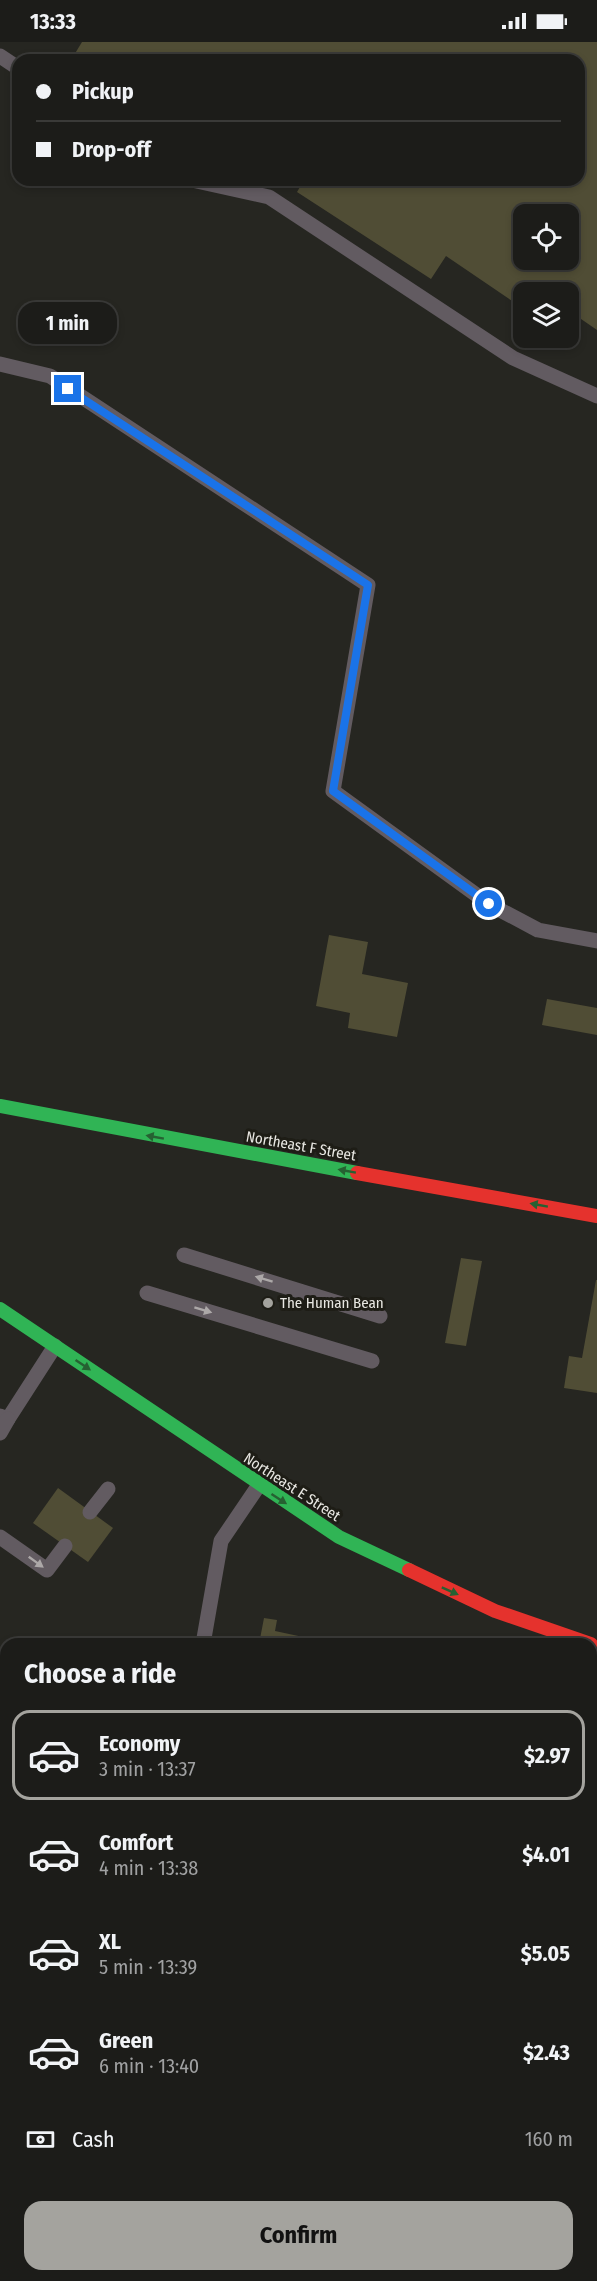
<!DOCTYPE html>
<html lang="en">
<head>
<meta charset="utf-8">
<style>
  :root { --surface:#1c1c19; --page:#292926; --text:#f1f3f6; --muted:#a0a1a2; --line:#3a3a38; --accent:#a4a39e }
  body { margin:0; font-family:"Fira Sans Condensed",sans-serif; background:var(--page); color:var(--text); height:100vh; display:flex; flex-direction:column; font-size:22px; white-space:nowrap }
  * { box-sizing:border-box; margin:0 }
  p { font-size:20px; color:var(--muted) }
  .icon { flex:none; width:33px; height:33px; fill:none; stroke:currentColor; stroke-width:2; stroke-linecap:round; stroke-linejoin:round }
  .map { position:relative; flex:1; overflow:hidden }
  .sheet { position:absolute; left:0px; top:1596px; width:597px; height:644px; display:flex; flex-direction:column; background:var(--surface); border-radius:18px 18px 0 0; box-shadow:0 3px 9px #0003,0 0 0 2px var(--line) }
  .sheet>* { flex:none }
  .banner { position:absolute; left:12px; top:12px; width:573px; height:132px; border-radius:18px; box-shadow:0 3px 9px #0003,0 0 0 2px var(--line); display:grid; align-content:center; height:132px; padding:0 24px; background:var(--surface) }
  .tools { position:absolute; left:513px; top:162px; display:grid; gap:12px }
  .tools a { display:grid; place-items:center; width:66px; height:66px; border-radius:12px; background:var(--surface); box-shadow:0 3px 9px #0003,0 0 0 2px var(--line); font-size:30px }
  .end { position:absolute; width:27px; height:27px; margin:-14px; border:8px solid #1a73e8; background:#fff; box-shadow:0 0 0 3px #fff }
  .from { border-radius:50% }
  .bubble { position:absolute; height:42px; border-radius:18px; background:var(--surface); box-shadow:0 3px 9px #0003,0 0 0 2px var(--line); font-size:20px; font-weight:700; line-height:42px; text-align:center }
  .banner b { display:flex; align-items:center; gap:21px; height:57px; font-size:22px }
  .banner b+b { border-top:2px solid var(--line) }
  .banner i { width:15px; height:15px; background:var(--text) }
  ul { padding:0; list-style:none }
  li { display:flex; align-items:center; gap:18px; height:90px; margin:0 12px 9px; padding:0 12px; border:3px solid transparent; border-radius:18px }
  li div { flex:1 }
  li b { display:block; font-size:22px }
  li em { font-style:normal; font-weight:700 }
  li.on { border-color:var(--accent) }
  li>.icon { width:54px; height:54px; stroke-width:1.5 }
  h2 { padding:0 24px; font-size:27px; line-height:72px }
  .pay { display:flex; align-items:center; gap:15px; height:66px; padding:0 24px; font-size:22px }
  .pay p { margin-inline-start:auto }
  .primary-button { display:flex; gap:12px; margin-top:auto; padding:12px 24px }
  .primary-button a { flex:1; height:69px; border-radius:18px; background:var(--accent); color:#111; font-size:24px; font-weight:700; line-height:69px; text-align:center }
  .status { display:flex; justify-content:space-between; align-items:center; height:42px; padding:0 30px; background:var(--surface); direction:ltr }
  .status svg { height:16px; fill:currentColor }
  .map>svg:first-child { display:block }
  .building { fill:#504d35; fill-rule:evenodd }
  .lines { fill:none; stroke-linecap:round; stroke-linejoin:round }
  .lane { stroke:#625b61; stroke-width:15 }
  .fast { stroke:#30b455; stroke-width:14 }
  .slow { stroke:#ff9f0a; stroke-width:14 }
  .jam { stroke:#e5322d; stroke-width:14 }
  .oneway { fill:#266132 }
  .oneway2 { fill:#aca8a8 }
  .route { stroke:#1a73e8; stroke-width:8 }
  .poi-dot { fill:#a4a39e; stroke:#1e1d16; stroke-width:2 }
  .labels { text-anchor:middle; stroke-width:6; stroke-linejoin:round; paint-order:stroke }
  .street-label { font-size:15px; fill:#e8e7e2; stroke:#1e1d16 }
  .poi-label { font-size:15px; fill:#e8e7e2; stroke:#1e1d16; text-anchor:start }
</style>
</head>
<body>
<div class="status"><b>13:33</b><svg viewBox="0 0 49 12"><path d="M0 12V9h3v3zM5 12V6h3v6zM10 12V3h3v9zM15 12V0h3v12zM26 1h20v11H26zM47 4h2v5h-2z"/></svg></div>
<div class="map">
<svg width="597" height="2239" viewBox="0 0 597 2239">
  <rect width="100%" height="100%" fill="#262621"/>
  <g class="building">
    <path d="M82,0H597V288L568,268V250H524V267L446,214L431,237L297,150L304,138H579V18H71ZM524,172H568V218H524Z"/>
    <polygon points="329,893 368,900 362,932 408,941 397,995 348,986 350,971 316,964"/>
    <polygon points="547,957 597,966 597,993 542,983"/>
    <polygon points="461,1216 482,1219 466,1304 445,1301"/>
    <polygon points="596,1238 597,1238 597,1351 564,1346 569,1314 582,1316"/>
    <polygon points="58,1446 113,1486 88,1520 33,1481"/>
    <polygon points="264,1576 277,1578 275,1589 336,1602 259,1602"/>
    <polygon points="0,1780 6,1781 6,1879 0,1878"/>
    <polygon points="591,2137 597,2138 597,2182 591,2181"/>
    <polygon points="591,2199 597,2200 593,2239 525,2239 526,2234 591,2234"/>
    <polygon points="0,2203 6,2204 6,2234 48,2234 47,2239 0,2239"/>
  </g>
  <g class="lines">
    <g class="lane">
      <polyline points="0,14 18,26"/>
      <polyline points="192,138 269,155 513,316 597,354"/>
      <polyline points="0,322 50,334 368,543 333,749 489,862 538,888 597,899"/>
      <polyline points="184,1213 380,1274"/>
      <polyline points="147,1251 372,1319"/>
      <polyline points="0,1374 8,1377 55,1304"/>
      <polyline points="0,1391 8,1377"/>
      <polyline points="90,1470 108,1447"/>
      <polyline points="0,1495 47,1528 65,1504"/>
      <polyline points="203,1602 221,1499 259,1443"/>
    </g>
    <g class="fast">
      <polyline points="0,1064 357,1131"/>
      <polyline points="0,1267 339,1495 409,1528"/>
      <polyline points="0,1955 6,1956"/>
    </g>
    <polyline class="slow" points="591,2060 597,2061"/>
    <g class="jam">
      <polyline points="357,1131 597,1174"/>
      <polyline points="409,1528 495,1569 591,1602"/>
    </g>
  </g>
  <defs><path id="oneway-solid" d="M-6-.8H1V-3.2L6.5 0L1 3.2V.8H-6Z" transform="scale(1.5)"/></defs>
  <g class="oneway">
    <use href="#oneway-solid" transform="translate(155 1095) rotate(-170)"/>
    <use href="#oneway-solid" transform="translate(347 1129) rotate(-170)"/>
    <use href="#oneway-solid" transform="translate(539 1163) rotate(-170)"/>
    <use href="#oneway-solid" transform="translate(83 1323) rotate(34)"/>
    <use href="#oneway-solid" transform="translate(279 1457) rotate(33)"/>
    <use href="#oneway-solid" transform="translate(450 1549) rotate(24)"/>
  </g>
  <g class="oneway2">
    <use href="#oneway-solid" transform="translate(264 1237) rotate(-163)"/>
    <use href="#oneway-solid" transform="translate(203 1268) rotate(17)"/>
    <use href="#oneway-solid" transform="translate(36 1520) rotate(36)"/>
  </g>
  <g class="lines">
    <polyline class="route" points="68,347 368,543 333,749 489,862"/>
  </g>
  <circle class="poi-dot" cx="268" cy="1261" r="6"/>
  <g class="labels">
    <g class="street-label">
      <text transform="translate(301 1104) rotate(10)" y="5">Northeast F Street</text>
      <text transform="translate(292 1445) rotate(33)" y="5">Northeast E Street</text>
    </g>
    <g class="poi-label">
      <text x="280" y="1266">The Human Bean</text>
    </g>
  </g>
</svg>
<div class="tools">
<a><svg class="icon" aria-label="locate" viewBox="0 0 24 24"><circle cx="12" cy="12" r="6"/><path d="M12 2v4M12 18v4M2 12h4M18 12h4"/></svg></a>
<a><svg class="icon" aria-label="layers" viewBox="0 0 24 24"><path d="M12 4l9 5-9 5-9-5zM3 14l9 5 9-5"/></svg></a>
</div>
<i class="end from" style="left:489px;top:862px"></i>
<i class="end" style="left:68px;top:347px"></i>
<div class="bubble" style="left:18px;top:260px;width:99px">1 min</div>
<div class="banner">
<b><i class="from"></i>Pickup</b>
<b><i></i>Drop-off</b>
</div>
<section class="sheet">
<h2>Choose a ride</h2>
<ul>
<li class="on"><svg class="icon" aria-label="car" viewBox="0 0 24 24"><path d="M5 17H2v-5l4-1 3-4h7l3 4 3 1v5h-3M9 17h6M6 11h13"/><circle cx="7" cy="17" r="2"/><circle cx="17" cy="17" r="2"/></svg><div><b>Economy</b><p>3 min · 13:37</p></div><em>$2.97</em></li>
<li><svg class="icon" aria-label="car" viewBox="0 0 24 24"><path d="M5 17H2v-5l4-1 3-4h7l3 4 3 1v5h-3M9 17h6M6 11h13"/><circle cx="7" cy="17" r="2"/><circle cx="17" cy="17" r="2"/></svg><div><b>Comfort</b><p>4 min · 13:38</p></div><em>$4.01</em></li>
<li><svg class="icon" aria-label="car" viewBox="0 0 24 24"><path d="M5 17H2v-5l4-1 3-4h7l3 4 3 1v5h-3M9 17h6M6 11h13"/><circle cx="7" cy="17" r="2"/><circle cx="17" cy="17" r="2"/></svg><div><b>XL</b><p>5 min · 13:39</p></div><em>$5.05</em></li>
<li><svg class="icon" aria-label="car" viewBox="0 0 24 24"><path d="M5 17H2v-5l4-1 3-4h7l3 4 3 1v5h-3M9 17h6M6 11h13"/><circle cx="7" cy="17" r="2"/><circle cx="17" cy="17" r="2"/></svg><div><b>Green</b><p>6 min · 13:40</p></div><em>$2.43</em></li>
</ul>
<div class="pay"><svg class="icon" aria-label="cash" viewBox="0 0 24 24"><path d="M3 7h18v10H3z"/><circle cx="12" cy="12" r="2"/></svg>Cash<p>160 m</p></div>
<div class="primary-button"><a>Confirm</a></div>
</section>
</div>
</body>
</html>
